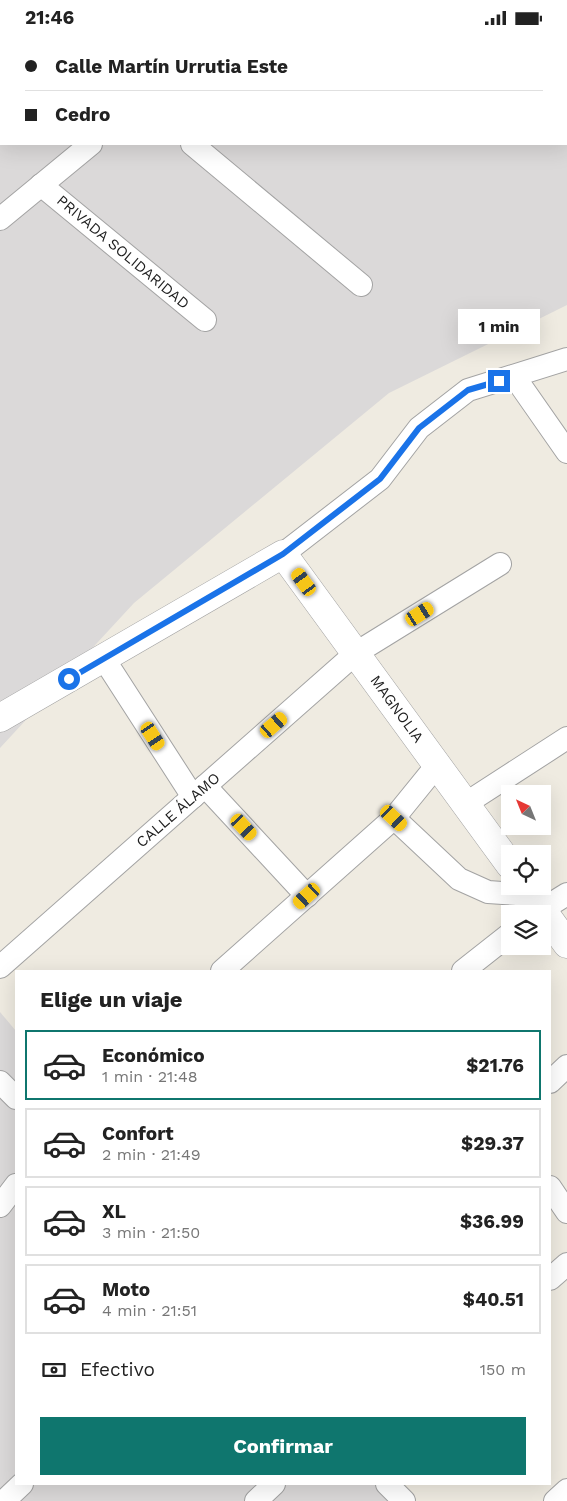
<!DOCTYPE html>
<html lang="es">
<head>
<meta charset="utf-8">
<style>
  :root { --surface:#fff; --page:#f2f2f2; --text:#222; --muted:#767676; --line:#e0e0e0; --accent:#0f766e }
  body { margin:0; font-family:"Work Sans",sans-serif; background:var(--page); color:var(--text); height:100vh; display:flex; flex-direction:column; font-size:19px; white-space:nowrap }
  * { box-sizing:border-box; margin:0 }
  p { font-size:16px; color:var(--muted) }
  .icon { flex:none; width:28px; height:28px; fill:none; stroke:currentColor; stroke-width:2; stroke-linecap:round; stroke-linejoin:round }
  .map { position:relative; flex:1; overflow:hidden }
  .sheet { position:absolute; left:15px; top:935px; width:536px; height:515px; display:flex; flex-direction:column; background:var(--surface); border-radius:0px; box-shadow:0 5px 20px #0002 }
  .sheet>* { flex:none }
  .hud { position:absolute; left:0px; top:0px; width:568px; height:110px; box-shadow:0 5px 20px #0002; display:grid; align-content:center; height:110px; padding:0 25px; background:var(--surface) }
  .needle { width:32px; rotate:317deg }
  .fabs { position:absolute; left:501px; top:750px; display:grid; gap:10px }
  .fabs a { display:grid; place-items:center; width:50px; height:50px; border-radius:0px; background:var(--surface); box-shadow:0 5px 20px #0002; font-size:25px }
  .end { position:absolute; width:22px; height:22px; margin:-11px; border:6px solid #1a73e8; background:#fff; box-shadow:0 0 0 2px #fff }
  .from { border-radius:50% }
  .bubble { position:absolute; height:35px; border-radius:0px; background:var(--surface); box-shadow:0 5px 20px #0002; font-size:16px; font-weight:700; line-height:35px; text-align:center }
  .car { position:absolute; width:15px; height:30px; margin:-15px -8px; border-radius:6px; box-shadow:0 0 4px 1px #0007; background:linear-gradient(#f5c518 24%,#345 0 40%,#f5c518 0 76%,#345 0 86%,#f5c518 0) }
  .hud b { display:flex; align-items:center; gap:18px; height:48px; font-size:19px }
  .hud b+b { border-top:1px solid var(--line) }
  .hud i { width:12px; height:12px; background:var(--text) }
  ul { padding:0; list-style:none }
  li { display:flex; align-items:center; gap:15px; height:70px; margin:0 10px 8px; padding:0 15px; border:2px solid var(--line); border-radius:0px }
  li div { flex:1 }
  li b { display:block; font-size:19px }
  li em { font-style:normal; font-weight:700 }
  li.active { border-color:var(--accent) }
  li>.icon { width:45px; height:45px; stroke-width:1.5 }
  h2 { padding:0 25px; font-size:22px; line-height:60px }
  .pay { display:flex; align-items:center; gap:12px; height:55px; padding:0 25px; font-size:19px }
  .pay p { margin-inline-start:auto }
  .action { display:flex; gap:10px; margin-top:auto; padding:10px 25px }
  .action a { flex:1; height:58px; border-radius:0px; background:var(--accent); color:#fff; font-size:20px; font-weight:700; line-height:58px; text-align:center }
  .status { display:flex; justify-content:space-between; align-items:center; height:35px; padding:0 25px; background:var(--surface); direction:ltr }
  .status svg { height:14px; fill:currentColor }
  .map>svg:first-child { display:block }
  .residential { fill:#dbd9d9; fill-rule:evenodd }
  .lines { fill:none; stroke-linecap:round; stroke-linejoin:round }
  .minor-casing { stroke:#a3a3a3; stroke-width:24 }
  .tertiary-casing { stroke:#a3a3a3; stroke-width:29 }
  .minor { stroke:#fff; stroke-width:22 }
  .tertiary { stroke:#fff; stroke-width:28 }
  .route { stroke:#1a73e8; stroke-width:6 }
  .labels { text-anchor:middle; stroke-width:5; stroke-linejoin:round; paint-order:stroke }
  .street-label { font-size:15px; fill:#1c1c1c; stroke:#fff }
</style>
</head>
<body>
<div class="status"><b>21:46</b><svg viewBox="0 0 49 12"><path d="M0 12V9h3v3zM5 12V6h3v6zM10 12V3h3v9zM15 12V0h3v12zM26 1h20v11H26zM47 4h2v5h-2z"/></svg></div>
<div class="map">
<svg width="567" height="1466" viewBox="0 0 567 1466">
  <rect width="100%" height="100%" fill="#efebe1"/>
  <g class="residential">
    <path d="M0,0H567V270L389,358L134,568L0,713ZM1,1H566V109H1Z"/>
    <polygon points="0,977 16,996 16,1449 399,1449 413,1466 0,1466"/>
  </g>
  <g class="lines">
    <defs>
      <g id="minor">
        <polyline points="532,0 533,1"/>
        <polyline points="212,1 214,0"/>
        <polyline points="566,30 567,31"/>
        <polyline points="192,109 361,250"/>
        <polyline points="41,150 205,285"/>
        <polyline points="0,184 91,109"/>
        <polyline points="514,341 567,417"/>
        <polyline points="283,519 380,444 419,393 468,355 567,324"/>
        <polyline points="104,624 193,762"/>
        <polyline points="205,751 307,861"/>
        <polyline points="465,769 567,703"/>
        <polyline points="394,783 459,844 488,857 532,860"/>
        <polyline points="535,879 567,859"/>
        <polyline points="0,932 356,618 500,529"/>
        <polyline points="222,936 394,783 437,730"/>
        <polyline points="463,936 510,899"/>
        <polyline points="0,1047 16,1063"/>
        <polyline points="550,1047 567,1031"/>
        <polyline points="550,1152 567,1177"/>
        <polyline points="0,1171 16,1150"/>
        <polyline points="550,1244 567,1229"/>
        <polyline points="387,1449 404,1466"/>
        <polyline points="4,1466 22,1449"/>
        <polyline points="256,1466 274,1449"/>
        <polyline points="555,1466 567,1455"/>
      </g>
      <g id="tertiary">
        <polyline points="0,683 283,519 510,830"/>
        <polyline points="525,851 567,909"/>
      </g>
    </defs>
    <use href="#minor" class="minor-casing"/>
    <use href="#tertiary" class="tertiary-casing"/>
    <use href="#minor" class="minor"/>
    <use href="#tertiary" class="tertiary"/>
  </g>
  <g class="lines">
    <polyline class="route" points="69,644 283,519 380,444 419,393 468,355 499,346"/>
  </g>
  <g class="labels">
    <g class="street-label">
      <text transform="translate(123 217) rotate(40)" y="5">PRIVADA SOLIDARIDAD</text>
      <text transform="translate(397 674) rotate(54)" y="5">MAGNOLIA</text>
      <text transform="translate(178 775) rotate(-41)" y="5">CALLE ÁLAMO</text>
    </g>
  </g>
</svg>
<div class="fabs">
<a><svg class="needle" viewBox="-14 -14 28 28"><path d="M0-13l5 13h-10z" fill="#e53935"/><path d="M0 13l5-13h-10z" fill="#767676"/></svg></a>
<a><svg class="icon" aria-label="locate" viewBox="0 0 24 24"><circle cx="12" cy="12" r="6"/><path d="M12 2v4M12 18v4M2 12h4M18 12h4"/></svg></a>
<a><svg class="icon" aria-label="layers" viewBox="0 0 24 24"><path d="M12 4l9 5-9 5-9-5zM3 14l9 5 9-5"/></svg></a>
</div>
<i class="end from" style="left:69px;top:644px"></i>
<i class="end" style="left:499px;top:346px"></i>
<div class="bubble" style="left:458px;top:274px;width:82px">1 min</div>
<i class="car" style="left:304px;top:547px;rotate:324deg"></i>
<i class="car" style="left:420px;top:579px;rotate:58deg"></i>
<i class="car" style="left:274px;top:690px;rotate:49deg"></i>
<i class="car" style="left:153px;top:701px;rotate:147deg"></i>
<i class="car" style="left:394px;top:783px;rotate:133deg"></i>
<i class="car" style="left:244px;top:792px;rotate:137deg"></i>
<i class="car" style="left:307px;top:861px;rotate:228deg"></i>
<div class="hud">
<b><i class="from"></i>Calle Martín Urrutia Este</b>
<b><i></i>Cedro</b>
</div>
<section class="sheet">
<h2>Elige un viaje</h2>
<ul>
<li class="active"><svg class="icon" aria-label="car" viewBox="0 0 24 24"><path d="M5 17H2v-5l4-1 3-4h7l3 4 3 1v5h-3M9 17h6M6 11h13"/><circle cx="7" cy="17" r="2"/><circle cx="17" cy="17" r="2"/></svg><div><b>Económico</b><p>1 min · 21:48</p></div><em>$21.76</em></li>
<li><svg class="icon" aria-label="car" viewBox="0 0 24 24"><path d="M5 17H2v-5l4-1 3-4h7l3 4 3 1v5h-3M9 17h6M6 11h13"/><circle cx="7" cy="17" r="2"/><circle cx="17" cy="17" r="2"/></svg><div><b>Confort</b><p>2 min · 21:49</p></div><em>$29.37</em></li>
<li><svg class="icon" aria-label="car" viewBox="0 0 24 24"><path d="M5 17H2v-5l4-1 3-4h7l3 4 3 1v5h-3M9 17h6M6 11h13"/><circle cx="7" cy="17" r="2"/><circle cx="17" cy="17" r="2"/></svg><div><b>XL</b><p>3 min · 21:50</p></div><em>$36.99</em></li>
<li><svg class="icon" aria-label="car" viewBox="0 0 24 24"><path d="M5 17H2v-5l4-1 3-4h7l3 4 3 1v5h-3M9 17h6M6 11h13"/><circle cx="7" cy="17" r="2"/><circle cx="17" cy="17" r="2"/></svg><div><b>Moto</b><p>4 min · 21:51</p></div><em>$40.51</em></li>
</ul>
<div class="pay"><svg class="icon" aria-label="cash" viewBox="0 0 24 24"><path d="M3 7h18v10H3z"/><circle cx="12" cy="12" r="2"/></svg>Efectivo<p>150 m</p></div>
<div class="action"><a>Confirmar</a></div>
</section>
</div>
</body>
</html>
